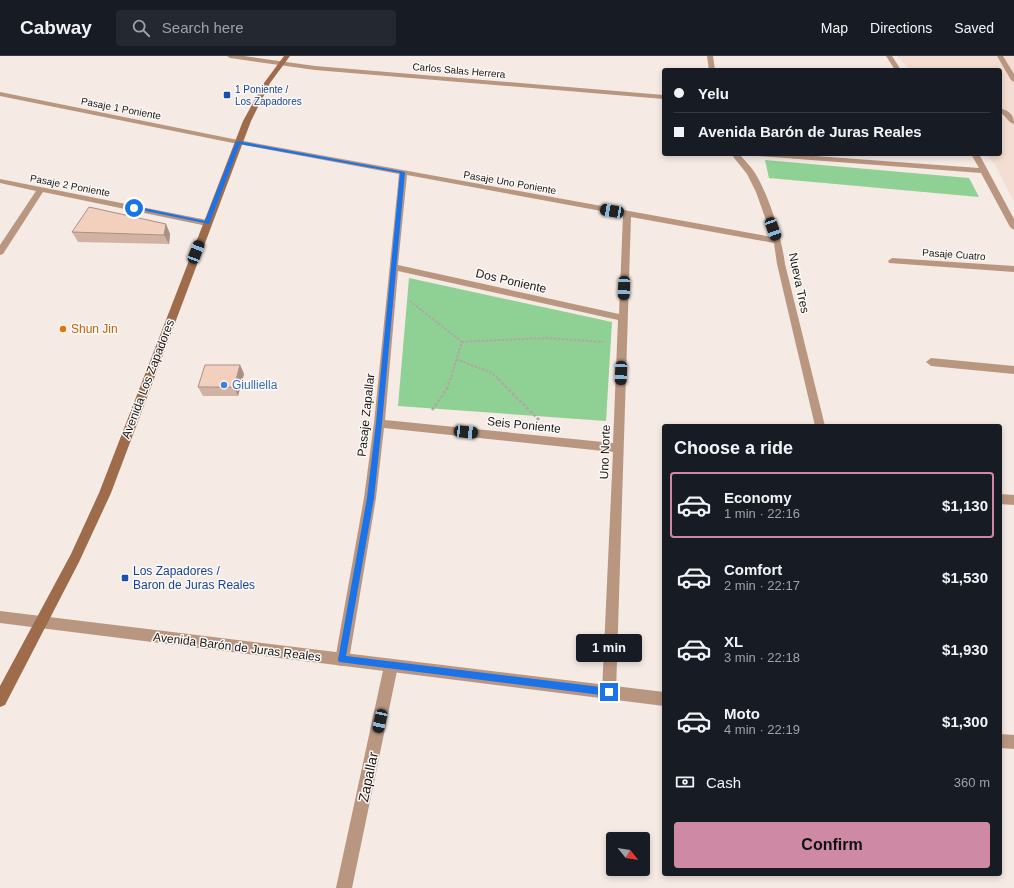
<!DOCTYPE html>
<html lang="en">
<head>
<meta charset="utf-8">
<style>
  :root { --surface:#171b24; --page:#242831; --text:#f1f3f6; --muted:#9ea1a6; --line:#363941; --accent:#ce8aa4 }
  body { margin:0; font-family:Arial,sans-serif; background:var(--page); color:var(--text); height:100vh; display:flex; flex-direction:column; font-size:15px; white-space:nowrap }
  * { box-sizing:border-box; margin:0 }
  p { font-size:13px; color:var(--muted) }
  .icon { flex:none; width:22px; height:22px; fill:none; stroke:currentColor; stroke-width:2; stroke-linecap:round; stroke-linejoin:round }
  .map { position:relative; flex:1; overflow:hidden }
  .drawer { position:absolute; left:662px; top:368px; width:340px; height:452px; display:flex; flex-direction:column; background:var(--surface); border-radius:4px; box-shadow:0 2px 6px #0003 }
  .drawer>* { flex:none }
  .banner { position:absolute; left:662px; top:12px; width:340px; height:88px; border-radius:4px; box-shadow:0 2px 6px #0003; display:grid; align-content:center; height:88px; padding:0 12px; background:var(--surface) }
  .needle { width:26px; rotate:120deg }
  .tools { position:absolute; left:606px; top:776px; display:grid; gap:8px }
  .tools a { display:grid; place-items:center; width:44px; height:44px; border-radius:4px; background:var(--surface); box-shadow:0 2px 6px #0003; font-size:20px }
  .end { position:absolute; width:18px; height:18px; margin:-9px; border:5px solid #1a73e8; background:#fff; box-shadow:0 0 0 2px #fff }
  .from { border-radius:50% }
  .bubble { position:absolute; height:28px; border-radius:4px; background:var(--surface); box-shadow:0 2px 6px #0003; font-size:13px; font-weight:700; line-height:28px; text-align:center }
  .car { position:absolute; width:12px; height:24px; margin:-12px -6px; border-radius:5px; box-shadow:0 0 3px 1px #0007; background:linear-gradient(#222 24%,#8ab4d8 0 40%,#222 0 76%,#8ab4d8 0 86%,#222 0) }
  .banner b { display:flex; align-items:center; gap:14px; height:38px; font-size:15px }
  .banner b+b { border-top:1px solid var(--line) }
  .banner i { width:10px; height:10px; background:var(--text) }
  ul { padding:0; list-style:none }
  li { display:flex; align-items:center; gap:12px; height:66px; margin:0 8px 6px; padding:0 4px; border:2px solid transparent; border-radius:4px }
  li div { flex:1 }
  li b { display:block; font-size:15px }
  li em { font-style:normal; font-weight:700 }
  li.active { border-color:var(--accent) }
  li>.icon { width:36px; height:36px; stroke-width:1.5 }
  h2 { padding:0 12px; font-size:18px; line-height:48px }
  .pay { display:flex; align-items:center; gap:10px; height:44px; padding:0 12px; font-size:15px }
  .pay p { margin-inline-start:auto }
  .primary-button { display:flex; gap:8px; margin-top:auto; padding:8px 12px }
  .primary-button a { flex:1; height:46px; border-radius:4px; background:var(--accent); color:#111; font-size:16px; font-weight:700; line-height:46px; text-align:center }
  header { display:flex; align-items:center; gap:24px; box-sizing:border-box; height:56px; padding:0 20px; background:var(--surface); border-bottom:1px solid var(--line) }
  header strong { font-size:19px }
  nav { display:flex; gap:22px; margin-inline-start:auto; font-size:14px }
  .search { width:280px; height:36px; background:var(--page); display:flex; align-items:center; gap:10px; box-sizing:border-box; padding:0 14px; border-radius:4px; color:var(--muted); font-size:15px }
  .map>svg:first-child { display:block }
  .industrial { fill:#f4ddd2 }
  .green { fill:#8fd095 }
  .lines { fill:none; stroke-linecap:round; stroke-linejoin:round }
  .path-far1 { stroke:#b0a7a3; stroke-width:2; stroke-dasharray:2.5 1.5; stroke-linecap:butt }
  .path { stroke:#b0a7a3; stroke-width:2.5; stroke-dasharray:3 2; stroke-linecap:butt }
  .service { fill:#b99680; fill-rule:evenodd }
  .minor { fill:#b99680; fill-rule:evenodd }
  .tertiary { fill:#b99680; fill-rule:evenodd }
  .secondary { fill:#9e6c4a; fill-rule:evenodd }
  .wall { fill:#d1b2a3 }
  .shaded-wall { fill:#aa9185 }
  .building { fill:#f3cfbe; stroke:#aa9185 }
  .route { fill:#1a73e8 }
  .transit-dot { fill:#1a4fb4; stroke:#fdf9f6; stroke-width:1.5 }
  .food-dot { fill:#e8710a; stroke:#fdf9f6; stroke-width:1.5 }
  .shop-dot { fill:#3f7fe0; stroke:#fdf9f6; stroke-width:1.5 }
  .labels { text-anchor:middle; stroke-width:3; stroke-linejoin:round; paint-order:stroke }
  .far-street-label { font-size:10px; fill:#1a1614; stroke:#fdf9f6 }
  .far-transit-label { font-size:10px; fill:#164399; stroke:#fdf9f6; text-anchor:start }
  .street-label { font-size:12px; fill:#1a1614; stroke:#fdf9f6 }
  .food-label { font-size:12px; fill:#c56008; stroke:#fdf9f6; text-anchor:start }
  .shop-label { font-size:12px; fill:#366cbe; stroke:#fdf9f6; text-anchor:start }
  .transit-label { font-size:12px; fill:#164399; stroke:#fdf9f6; text-anchor:start }
  .near-street-label { font-size:14px; fill:#1a1614; stroke:#fdf9f6 }
</style>
</head>
<body>
<header>
<strong>Cabway</strong>
<div class="search"><svg class="icon" aria-label="search" viewBox="0 0 24 24"><circle cx="10" cy="10" r="6"/><path d="M15 15l6 6"/></svg>Search here</div>
<nav><a>Map</a><a>Directions</a><a>Saved</a></nav>
</header>
<div class="map">
<svg width="1014" height="832" viewBox="0 0 1014 832">
  <rect width="100%" height="100%" fill="#f5eae4"/>
  <polygon class="industrial" points="897,0 1014,0 1014,145 995,109 986,98 1000,98 1000,14 910,14"/>
  <g class="green">
    <polygon points="765,104 969,122 979,141 769,122"/>
    <polygon points="409,222 612,266 606,365 398,350"/>
  </g>
  <g class="lines">
    <g class="path-far1">
      <polyline points="410,245 462,286 450,324"/>
      <polyline points="462,286 546,282 603,286"/>
      <polyline points="456,303 492,317 499,324"/>
    </g>
    <g class="path">
      <polyline points="498,323 539,364"/>
      <polyline points="432,354 447,333 450,323"/>
    </g>
    <g class="service">
      <polygon points="997,0 1003,0 1014,18 1014,26 1011,24"/>
      <path d="M1000,52C1009,55 1014,58 1014,68C1008,67 1006,59 1000,57Z"/>
    </g>
    <g class="minor">
      <polygon points="227,0 244,0 315,10 664,39 664,43 315,14 230,2"/>
      <polygon points="707,0 713,0 715,14 709,14"/>
      <polygon points="886,0 892,0 901,14 895,14"/>
      <path d="M0,36L238,84L772,181L756,136L747,118L731,98H739C744,104 751,110 755,117C770,142 781,179 785,208L825,370H815L777,208L774,187L631,161L616,636L614,641L609,643L604,641L602,636L613,396L384,372L376,442L349,604L347,609L342,610L337,609L335,604L364,442L374,367L399,118L238,88L0,40ZM407,119L623,159L619,258L398,209ZM398,215L618,264L613,387L385,364Z"/>
      <polygon points="754,98 788,98 979,112 971,98 979,98 1014,163 1014,174 1010,171 981,117 758,100"/>
      <polygon points="0,123 207,164 211,167 207,170 43,136 3,198 0,199 0,189 36,135 0,127"/>
      <polygon points="892,202 1014,210 1014,216 889,207 888,205"/>
      <polygon points="931,302 1014,310 1014,318 931,310 926,306"/>
      <polygon points="1000,438 1014,439 1014,449 1000,448"/>
      <polygon points="391,604 396,605 398,610 352,832 336,832 384,610 386,605"/>
    </g>
    <g class="tertiary">
      <polygon points="0,555 664,636 664,650 0,567"/>
      <polygon points="1000,678 1014,679 1014,693 1000,692"/>
    </g>
    <polygon class="secondary" points="284,0 290,0 270,27 251,65 111,437 79,506 5,649 0,651 0,630 71,498 99,437 243,65 264,27"/>
  </g>
  <g class="wall">
    <polygon points="166,168 170,178 169,188 78,186 72,176"/>
    <polygon points="240,309 244,318 238,340 203,340 198,331"/>
  </g>
  <g class="shaded-wall">
    <polygon points="166,168 170,178 169,188 164,179"/>
    <polygon points="240,309 244,318 238,340 234,331"/>
  </g>
  <g class="building">
    <polygon points="89,151 166,168 164,179 72,176"/>
    <polygon points="205,309 240,309 234,331 198,331"/>
  </g>
  <polygon class="route" points="238,85 405,116 382,367 374,442 346,600 609,632 613,636 612,639 609,640 339,606 338,604 367,442 376,367 400,117 240,88 209,168 131,152 134,150 205,165 236,86"/>
  <g class="transit-dot">
    <rect x="223" y="35" width="8" height="8" rx="2"/>
    <rect x="121" y="518" width="8" height="8" rx="2"/>
  </g>
  <circle class="food-dot" cx="63" cy="273" r="4"/>
  <circle class="shop-dot" cx="224" cy="329" r="4"/>
  <g class="labels">
    <g class="far-street-label">
      <text transform="translate(459 14) rotate(5)" y="4">Carlos Salas Herrera</text>
      <text transform="translate(121 52) rotate(11)" y="4">Pasaje 1 Poniente</text>
      <text transform="translate(510 126) rotate(10)" y="4">Pasaje Uno Poniente</text>
      <text transform="translate(70 129) rotate(11)" y="4">Pasaje 2 Poniente</text>
      <text transform="translate(954 198) rotate(4)" y="4">Pasaje Cuatro</text>
    </g>
    <g class="far-transit-label">
      <text x="235" y="37">1 Poniente /<tspan x="235" dy="12">Los Zapadores</tspan></text>
    </g>
    <g class="street-label">
      <text transform="translate(511 225) rotate(13)" y="4">Dos Poniente</text>
      <text transform="translate(799 227) rotate(78)" y="4">Nueva Tres</text>
      <text transform="translate(148 323) rotate(-69)" y="4">Avenida Los Zapadores</text>
      <text transform="translate(366 359) rotate(-84)" y="4">Pasaje Zapallar</text>
      <text transform="translate(524 369) rotate(6)" y="4">Seis Poniente</text>
      <text transform="translate(605 396) rotate(-88)" y="4">Uno Norte</text>
      <text transform="translate(237 591) rotate(7)" y="4">Avenida Barón de Juras Reales</text>
    </g>
    <g class="food-label">
      <text x="71" y="277">Shun Jin</text>
    </g>
    <g class="shop-label">
      <text x="232" y="333">Giulliella</text>
    </g>
    <g class="transit-label">
      <text x="133" y="519">Los Zapadores /<tspan x="133" dy="14">Baron de Juras Reales</tspan></text>
    </g>
    <g class="near-street-label">
      <text transform="translate(368 721) rotate(-78)" y="5">Zapallar</text>
    </g>
  </g>
</svg>
<div class="tools">
<a><svg class="needle" viewBox="-14 -14 28 28"><path d="M0-13l5 13h-10z" fill="#e53935"/><path d="M0 13l5-13h-10z" fill="#9ea1a6"/></svg></a>
</div>
<i class="end from" style="left:134px;top:152px"></i>
<i class="end" style="left:609px;top:636px"></i>
<div class="bubble" style="left:576px;top:578px;width:66px">1 min</div>
<i class="car" style="left:612px;top:155px;rotate:280deg"></i>
<i class="car" style="left:773px;top:173px;rotate:160deg"></i>
<i class="car" style="left:196px;top:196px;rotate:21deg"></i>
<i class="car" style="left:624px;top:232px;rotate:182deg"></i>
<i class="car" style="left:621px;top:317px;rotate:182deg"></i>
<i class="car" style="left:466px;top:376px;rotate:96deg"></i>
<i class="car" style="left:380px;top:665px;rotate:192deg"></i>
<div class="banner">
<b><i class="from"></i>Yelu</b>
<b><i></i>Avenida Barón de Juras Reales</b>
</div>
<section class="drawer">
<h2>Choose a ride</h2>
<ul>
<li class="active"><svg class="icon" aria-label="car" viewBox="0 0 24 24"><path d="M5 17H2v-5l4-1 3-4h7l3 4 3 1v5h-3M9 17h6M6 11h13"/><circle cx="7" cy="17" r="2"/><circle cx="17" cy="17" r="2"/></svg><div><b>Economy</b><p>1 min · 22:16</p></div><em>$1,130</em></li>
<li><svg class="icon" aria-label="car" viewBox="0 0 24 24"><path d="M5 17H2v-5l4-1 3-4h7l3 4 3 1v5h-3M9 17h6M6 11h13"/><circle cx="7" cy="17" r="2"/><circle cx="17" cy="17" r="2"/></svg><div><b>Comfort</b><p>2 min · 22:17</p></div><em>$1,530</em></li>
<li><svg class="icon" aria-label="car" viewBox="0 0 24 24"><path d="M5 17H2v-5l4-1 3-4h7l3 4 3 1v5h-3M9 17h6M6 11h13"/><circle cx="7" cy="17" r="2"/><circle cx="17" cy="17" r="2"/></svg><div><b>XL</b><p>3 min · 22:18</p></div><em>$1,930</em></li>
<li><svg class="icon" aria-label="car" viewBox="0 0 24 24"><path d="M5 17H2v-5l4-1 3-4h7l3 4 3 1v5h-3M9 17h6M6 11h13"/><circle cx="7" cy="17" r="2"/><circle cx="17" cy="17" r="2"/></svg><div><b>Moto</b><p>4 min · 22:19</p></div><em>$1,300</em></li>
</ul>
<div class="pay"><svg class="icon" aria-label="cash" viewBox="0 0 24 24"><path d="M3 7h18v10H3z"/><circle cx="12" cy="12" r="2"/></svg>Cash<p>360 m</p></div>
<div class="primary-button"><a>Confirm</a></div>
</section>
</div>
</body>
</html>
